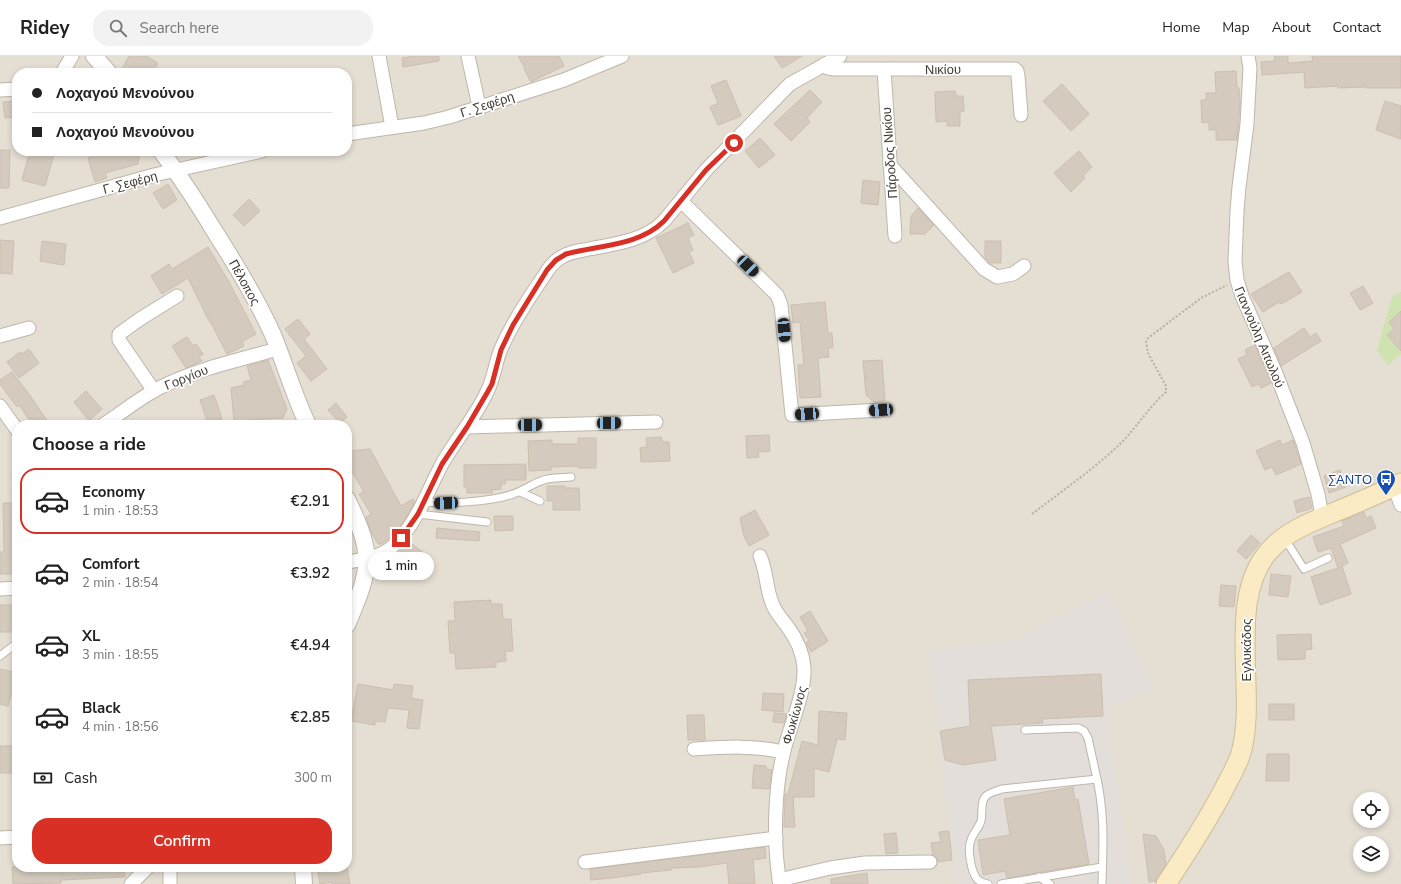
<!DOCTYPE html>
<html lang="en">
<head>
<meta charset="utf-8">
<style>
  :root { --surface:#fff; --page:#f2f2f2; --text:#222; --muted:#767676; --line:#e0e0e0; --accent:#d93025 }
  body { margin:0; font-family:"Nunito Sans",sans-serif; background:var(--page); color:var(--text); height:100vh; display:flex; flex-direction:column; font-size:15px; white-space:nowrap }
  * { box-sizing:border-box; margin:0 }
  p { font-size:13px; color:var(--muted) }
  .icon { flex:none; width:22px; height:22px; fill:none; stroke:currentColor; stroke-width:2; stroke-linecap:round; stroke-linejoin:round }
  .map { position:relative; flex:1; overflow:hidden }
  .side { position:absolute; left:12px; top:364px; width:340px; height:452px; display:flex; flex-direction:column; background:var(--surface); border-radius:16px; box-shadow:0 2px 6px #0003 }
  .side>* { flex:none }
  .guide { position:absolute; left:12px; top:12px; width:340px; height:88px; border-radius:16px; box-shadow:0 2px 6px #0003; display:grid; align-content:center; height:88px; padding:0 20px; background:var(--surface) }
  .controls { position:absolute; left:1353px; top:736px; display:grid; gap:8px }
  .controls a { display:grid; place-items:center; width:36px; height:36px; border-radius:50%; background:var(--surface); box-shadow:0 2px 6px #0003; font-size:20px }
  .end { position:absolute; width:18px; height:18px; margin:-9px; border:5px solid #d93025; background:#fff; box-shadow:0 0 0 2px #fff }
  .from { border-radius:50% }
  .bubble { position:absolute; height:28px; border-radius:14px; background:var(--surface); box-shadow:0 2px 6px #0003; font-size:13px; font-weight:600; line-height:28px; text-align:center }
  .car { position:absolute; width:12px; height:24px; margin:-12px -6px; border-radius:5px; box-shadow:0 0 3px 1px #0007; background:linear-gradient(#222 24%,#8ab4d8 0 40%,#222 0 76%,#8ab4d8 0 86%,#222 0) }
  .guide b { display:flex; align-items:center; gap:14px; height:38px; font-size:15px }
  .guide b+b { border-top:1px solid var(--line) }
  .guide i { width:10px; height:10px; background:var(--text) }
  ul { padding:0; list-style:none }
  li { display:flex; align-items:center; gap:12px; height:66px; margin:0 8px 6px; padding:0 12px; border:2px solid transparent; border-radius:16px }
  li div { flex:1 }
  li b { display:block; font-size:15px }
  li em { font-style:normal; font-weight:600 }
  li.active { border-color:var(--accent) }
  li>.icon { width:36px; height:36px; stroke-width:1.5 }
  h2 { padding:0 20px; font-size:18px; line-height:48px }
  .pay { display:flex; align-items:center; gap:10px; height:44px; padding:0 20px; font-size:15px }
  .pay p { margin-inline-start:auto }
  .primary-button { display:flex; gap:8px; margin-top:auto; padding:8px 20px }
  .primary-button a { flex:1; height:46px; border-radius:16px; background:var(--accent); color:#fff; font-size:16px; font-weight:600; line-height:46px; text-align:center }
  header { display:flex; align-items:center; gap:24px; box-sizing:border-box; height:56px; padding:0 20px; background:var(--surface); border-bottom:1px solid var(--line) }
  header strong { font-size:19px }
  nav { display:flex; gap:22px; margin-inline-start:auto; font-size:14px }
  .search { width:280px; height:36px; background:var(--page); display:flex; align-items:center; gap:10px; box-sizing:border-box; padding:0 14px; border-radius:16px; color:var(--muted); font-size:15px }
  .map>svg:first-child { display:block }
  .residential { fill:#e4ded3; fill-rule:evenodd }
  .industrial { fill:#e3ded9 }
  .green { fill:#cee3af }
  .building { fill:#d4cabe; stroke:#ccbfae }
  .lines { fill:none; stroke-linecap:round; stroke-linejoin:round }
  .service-casing { stroke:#beb6ab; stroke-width:9 }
  .minor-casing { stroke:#beb6ab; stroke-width:15 }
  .tertiary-casing { stroke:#beb6ab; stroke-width:18 }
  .secondary-casing { stroke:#cebd97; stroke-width:21 }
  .path { stroke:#bcae9a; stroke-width:2; stroke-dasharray:2 2; stroke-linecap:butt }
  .service { stroke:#fff; stroke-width:7 }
  .minor { stroke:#fff; stroke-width:13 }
  .tertiary { stroke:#fff; stroke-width:16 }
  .secondary { stroke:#faebc5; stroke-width:19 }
  .route { stroke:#d93025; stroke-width:5 }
  .labels { text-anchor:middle; stroke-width:3.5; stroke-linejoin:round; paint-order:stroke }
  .street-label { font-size:13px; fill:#423c35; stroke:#fff }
  .transit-label { font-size:13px; fill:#164399; stroke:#fff; text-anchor:end }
</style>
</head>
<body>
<header>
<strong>Ridey</strong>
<div class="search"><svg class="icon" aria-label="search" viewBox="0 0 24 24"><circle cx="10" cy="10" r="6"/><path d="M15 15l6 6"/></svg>Search here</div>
<nav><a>Home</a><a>Map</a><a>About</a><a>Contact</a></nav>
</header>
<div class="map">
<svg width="1401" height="828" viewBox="0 0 1401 828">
  <rect width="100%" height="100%" fill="#f1ece4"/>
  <path class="residential" d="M0,0H1401V828H0ZM17,17H347V95H17ZM17,369H347V811H17ZM1360,743H1382V765H1360ZM1360,787H1382V809H1360Z"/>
  <polygon class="industrial" points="1108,535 1155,633 1107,651 1132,828 957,828 927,594 1017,583"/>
  <polygon class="green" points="1401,236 1401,298 1388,309 1377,294 1392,241"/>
  <g class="building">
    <polygon points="129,0 146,0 158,7 153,17 130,17 122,13"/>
    <polygon points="414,0 439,0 439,5 403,11 402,2"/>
    <polygon points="518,0 559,0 564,10 531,26 524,13 525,12"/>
    <polygon points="774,0 802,0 782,12"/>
    <polygon points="1274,0 1288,0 1288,7 1313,5 1312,0 1401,0 1401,32 1367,32 1367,31 1338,32 1338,30 1305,32 1304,16 1262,19 1261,6 1275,5"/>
    <polygon points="1236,15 1237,31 1239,32 1240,47 1237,84 1216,84 1216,74 1209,74 1209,66 1202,67 1201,44 1206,44 1206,37 1216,37 1215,16"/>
    <polygon points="726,24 741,60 718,69 710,51 718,47 711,30"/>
    <polygon points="1062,28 1089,58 1071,75 1043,45"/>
    <polygon points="810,34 822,46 807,62 810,66 791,85 774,68"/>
    <polygon points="955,35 956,40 963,40 964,55 960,56 960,70 947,70 947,65 936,66 935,36"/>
    <polygon points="17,45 17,61 5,62 3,46"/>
    <polygon points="1385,45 1401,50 1401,83 1376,74"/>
    <polygon points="760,82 775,99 759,112 745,95"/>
    <polygon points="0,94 10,94 9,132 0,132"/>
    <polygon points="30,95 55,95 45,130 22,124"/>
    <polygon points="110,95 140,95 138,108 105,117 107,122 95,126 88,102"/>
    <polygon points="1079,95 1092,111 1083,120 1085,122 1071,136 1054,117"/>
    <polygon points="863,124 880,126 878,149 861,147"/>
    <polygon points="168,128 177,144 163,153 153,137"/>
    <polygon points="249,143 260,155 244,170 233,159"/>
    <polygon points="918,152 934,169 925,178 910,178 911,160"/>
    <polygon points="688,167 694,179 688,182 693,194 689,196 694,207 673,217 656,182"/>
    <polygon points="0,184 14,185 12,218 0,217"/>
    <polygon points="42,185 66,188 64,209 40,205"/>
    <polygon points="985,185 1001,185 1001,207 990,207 985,202"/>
    <polygon points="208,191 229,226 256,278 242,286 244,290 227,298 210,265 209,265 188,222 162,238 151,220 169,208 172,213"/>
    <polygon points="1289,216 1302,236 1281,248 1279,246 1263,256 1251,238"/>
    <polygon points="1363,230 1373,247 1360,254 1350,237"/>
    <polygon points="825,246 828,277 832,277 833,292 828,292 829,301 818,302 821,341 800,342 798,309 804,309 800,266 793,267 791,249"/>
    <polygon points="1401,255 1401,295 1387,279 1394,273 1389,266"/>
    <polygon points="298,263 310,278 304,283 327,313 311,325 297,307 306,300 285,273"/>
    <polygon points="1304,272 1310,281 1316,277 1321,285 1281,310 1274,292"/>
    <polygon points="187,281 193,290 196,288 203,298 199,301 202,305 186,312 172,290"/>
    <polygon points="1255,289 1271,327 1261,332 1258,328 1252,331 1238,303 1247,299 1245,294"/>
    <polygon points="29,293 39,307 19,322 7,306 20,296 22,298"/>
    <polygon points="268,304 287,353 283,362 234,365 231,332 244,329 244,326 251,324 247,310"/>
    <polygon points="882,304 885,345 874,346 866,339 863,305"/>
    <polygon points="12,316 31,341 50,369 33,369 19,349 17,351 0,328 0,324"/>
    <polygon points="86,335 102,353 89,365 74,346"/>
    <polygon points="214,339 222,363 208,368 200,344"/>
    <polygon points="336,347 347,361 340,367 328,354"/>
    <polygon points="769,379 770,395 758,396 759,401 747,402 746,380"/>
    <polygon points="661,381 663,386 669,386 670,405 641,406 640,392 647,391 646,382"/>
    <polygon points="578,382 596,382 596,412 578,412 578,410 551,411 551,414 529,415 528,385 552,384 552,388 578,388"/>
    <polygon points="1280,384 1282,389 1293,384 1301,408 1276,419 1272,411 1265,414 1256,395"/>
    <polygon points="370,393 401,450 413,443 415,446 402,468 395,477 382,488 378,488 371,476 366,461 371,458 359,438 364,436 351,414 347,417 347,397 351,395"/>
    <polygon points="526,408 526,424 505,424 505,428 501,428 501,433 492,434 492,437 467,437 467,431 464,431 464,409"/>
    <polygon points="1340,414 1346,431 1329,437 1324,420"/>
    <polygon points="547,430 565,430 565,432 579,432 580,454 553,454 553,445 547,445"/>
    <polygon points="1309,441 1312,452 1297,457 1294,445"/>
    <polygon points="3,447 17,447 17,518 0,518 0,496 4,496"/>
    <polygon points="755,454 769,479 749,490 744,480 740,462"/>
    <polygon points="1364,456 1366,462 1371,460 1376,472 1340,488 1348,507 1342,510 1351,538 1320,549 1311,521 1338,512 1331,492 1318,496 1313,481 1344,470 1342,465"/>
    <polygon points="494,460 513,460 513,474 495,475"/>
    <polygon points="437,472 480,476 479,485 436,482"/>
    <polygon points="1251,479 1260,487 1246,503 1237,495"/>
    <polygon points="408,485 424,497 411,514 395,502"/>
    <polygon points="1271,518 1291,520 1288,541 1269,539"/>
    <polygon points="1221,529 1236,530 1234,551 1219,550"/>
    <polygon points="491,544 491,548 502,548 503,563 511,563 513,595 505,595 506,605 496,606 496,611 456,613 455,597 450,597 448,565 455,565 454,546"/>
    <rect x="0" y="549" width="13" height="27"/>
    <polygon points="810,555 828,585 811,596 806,587 809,584 804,577 808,575 800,561"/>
    <polygon points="1311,578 1312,593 1305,594 1305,603 1278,604 1277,579"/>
    <polygon points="0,613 17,617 17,637 12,635 8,650 0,648"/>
    <polygon points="1101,618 1103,660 1042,663 1043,667 991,670 996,704 963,709 945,704 940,675 970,670 968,624"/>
    <polygon points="358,628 393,634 394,628 413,630 411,642 423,644 419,673 407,672 409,654 388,652 385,666 375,665 375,669 351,665"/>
    <polygon points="763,637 784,638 783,656 762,654"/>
    <rect x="1269" y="648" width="25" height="16"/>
    <polygon points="819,655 847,657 845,684 837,683 829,716 814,712 814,741 793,741 795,771 784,771 785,738 788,738 802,685 818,689"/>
    <polygon points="774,657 787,658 784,667 773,666"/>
    <polygon points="687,659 704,659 705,684 688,684"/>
    <polygon points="0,690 15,690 16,717 0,717"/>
    <polygon points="1267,698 1289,698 1289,725 1266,725"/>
    <polygon points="754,709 766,710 766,713 772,714 769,733 752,732"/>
    <polygon points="1073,731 1075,744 1078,743 1089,808 1007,822 1005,815 983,819 978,784 1010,779 1004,743"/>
    <polygon points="949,775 952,804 938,806 937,802 933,799 931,787 941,786 939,776"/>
    <polygon points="896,777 898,797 886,798 884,778"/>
    <polygon points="1143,778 1156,780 1164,794 1166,809 1156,825 1149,826"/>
    <polygon points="765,791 766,802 753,804 755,828 729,828 727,807 699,811 671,812 671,814 641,817 641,818 612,822 591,824 590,813"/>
    <polygon points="12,811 124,811 125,821 61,824 61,827 13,828"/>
    <polygon points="317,811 347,811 350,828 332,828 332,826 320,828"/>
    <polygon points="867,817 868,828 831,828 831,823"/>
  </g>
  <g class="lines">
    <defs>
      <g id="service">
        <polyline points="520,436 540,445"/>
        <path d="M424,446C448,448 487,446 510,439C521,436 530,429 541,425C550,421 562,422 571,421"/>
        <polyline points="418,458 487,466"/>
        <polyline points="1285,483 1304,513 1328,502"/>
        <polyline points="0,600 17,587"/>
        <polyline points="1025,674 1078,672 1084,675 1088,682 1097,723"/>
        <polyline points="1039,821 1050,828"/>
        <path d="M988,828C984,827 980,826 977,823C971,815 967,793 971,784C973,777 979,772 981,765C983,757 980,747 985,741C989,736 997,735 1002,733L1097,723C1105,760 1103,790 1102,828"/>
        <polyline points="1001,828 1102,811"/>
      </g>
      <g id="minor">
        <polyline points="379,0 392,71"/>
        <polyline points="468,0 479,50"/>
        <polyline points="1248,0 1250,12 1247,68 1239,131 1237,155 1235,206 1237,224 1242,240 1275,315 1303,387 1318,438 1322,461"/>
        <polyline points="825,8 828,12 834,13 1015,13 1017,15 1018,20 1021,59"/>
        <polyline points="884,14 895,180"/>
        <polyline points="62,17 72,0"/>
        <polyline points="0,34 17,33"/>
        <polyline points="347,78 424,67 449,61 564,24 622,0"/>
        <polyline points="890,109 984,213 997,221 1013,218 1024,210"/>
        <polyline points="681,145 770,232 777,239 781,249 792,359 881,354"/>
        <polyline points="0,162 154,119 262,95"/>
        <polyline points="0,280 29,272"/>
        <polyline points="154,335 119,284 119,278 140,263 177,240"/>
        <polyline points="0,350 17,374"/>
        <path d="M103,369C122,357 139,342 159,332C197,313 238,304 278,293"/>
        <polyline points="467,371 656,366"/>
        <polyline points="1394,430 1401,449"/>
        <path d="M760,500C767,516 766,532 772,547C775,556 782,563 787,570C796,582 803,597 804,612C805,639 790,669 784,695C774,733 773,789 780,828"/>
        <path d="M347,506C362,504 381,501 392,491C417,468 427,436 442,408C456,383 475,362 487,336C494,323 495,307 501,293C512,267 528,243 544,220C548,213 553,206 560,202C568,196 579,195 589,193C615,188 644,185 664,165L706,114L790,28L840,0"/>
        <polyline points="0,533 17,532"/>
        <path d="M694,693C725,691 753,689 783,696"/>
        <polyline points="0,782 17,781"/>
        <polyline points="585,806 776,782"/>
        <polyline points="779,824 830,812 865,807 930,806"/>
        <polyline points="131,828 148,811"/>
        <polyline points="170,828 170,811"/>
      </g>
      <g id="tertiary">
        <polyline points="94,0 109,17"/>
        <path d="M161,95C180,120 198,148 215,176C236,209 257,243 273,279C285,308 294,340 308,369"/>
        <path d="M347,443C375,500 371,512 347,569"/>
        <polyline points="303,811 304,828"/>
      </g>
      <path id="secondary" d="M1166,828C1186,798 1206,767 1223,735C1229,723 1237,710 1241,697C1258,638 1225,542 1270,494C1287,475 1311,466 1335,456C1357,447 1379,438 1401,427"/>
    </defs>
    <use href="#service" class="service-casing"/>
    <use href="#minor" class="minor-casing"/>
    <use href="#tertiary" class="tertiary-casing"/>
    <use href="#secondary" class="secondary-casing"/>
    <path class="path" d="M1032,458C1062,435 1094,413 1121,387C1137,371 1149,351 1166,336V330L1148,297L1146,286L1148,282L1201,242L1227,229"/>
    <use href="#service" class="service"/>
    <use href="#minor" class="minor"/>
    <use href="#tertiary" class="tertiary"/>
    <use href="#secondary" class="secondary"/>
  </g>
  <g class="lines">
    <path class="route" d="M401,482L418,458L442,408L467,371L487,337L492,328L501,294L513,269L547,214L556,204L566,198C599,189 639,190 664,165L706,114L734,87"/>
  </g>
  <defs>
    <symbol id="bus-pin" viewBox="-11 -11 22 30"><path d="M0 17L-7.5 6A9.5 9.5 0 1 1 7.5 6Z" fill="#1a4fb4" stroke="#fff"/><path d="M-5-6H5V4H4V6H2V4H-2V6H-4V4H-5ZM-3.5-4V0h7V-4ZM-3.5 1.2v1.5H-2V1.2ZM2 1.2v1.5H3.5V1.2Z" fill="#fff"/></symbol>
  </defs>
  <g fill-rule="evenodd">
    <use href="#bus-pin" x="1375" y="412" width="22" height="30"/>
  </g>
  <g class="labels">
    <g class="street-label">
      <text transform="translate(943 13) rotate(-1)" y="5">Νικίου</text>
      <text transform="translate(487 48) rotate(-18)" y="5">Γ. Σεφέρη</text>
      <text transform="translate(889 97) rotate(-94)" y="5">Πάροδος Νικίου</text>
      <text transform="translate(130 126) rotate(-15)" y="5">Γ. Σεφέρη</text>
      <text transform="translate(245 226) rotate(61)" y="5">Πέλοπος</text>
      <text transform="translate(1260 281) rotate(67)" y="5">Γιαννούλη Αιτωλού</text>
      <text transform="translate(186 321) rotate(-22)" y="5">Γοργίου</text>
      <text transform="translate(1246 594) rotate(-90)" y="5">Εγλυκάδος</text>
      <text transform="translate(794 659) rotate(-74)" y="5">Φωκίωνος</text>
    </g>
    <g class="transit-label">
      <text x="1372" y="428">ΣΑΝΤΟ</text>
    </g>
  </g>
</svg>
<div class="controls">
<a><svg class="icon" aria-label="locate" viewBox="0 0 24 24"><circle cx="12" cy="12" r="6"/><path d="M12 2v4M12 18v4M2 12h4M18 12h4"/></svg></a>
<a><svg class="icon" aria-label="layers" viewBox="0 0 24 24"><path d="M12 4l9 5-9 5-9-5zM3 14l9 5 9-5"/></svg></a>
</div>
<i class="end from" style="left:734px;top:87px"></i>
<i class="end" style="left:401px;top:482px"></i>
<div class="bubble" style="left:368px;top:496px;width:66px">1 min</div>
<i class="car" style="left:748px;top:210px;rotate:134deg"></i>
<i class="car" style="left:784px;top:274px;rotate:175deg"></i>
<i class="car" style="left:881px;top:354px;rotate:266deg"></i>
<i class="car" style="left:807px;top:358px;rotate:266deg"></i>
<i class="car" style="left:609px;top:367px;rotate:89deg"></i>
<i class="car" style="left:530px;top:369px;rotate:89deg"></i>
<i class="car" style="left:446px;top:447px;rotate:268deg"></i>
<div class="guide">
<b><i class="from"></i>Λοχαγού Μενούνου</b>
<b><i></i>Λοχαγού Μενούνου</b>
</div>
<section class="side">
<h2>Choose a ride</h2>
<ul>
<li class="active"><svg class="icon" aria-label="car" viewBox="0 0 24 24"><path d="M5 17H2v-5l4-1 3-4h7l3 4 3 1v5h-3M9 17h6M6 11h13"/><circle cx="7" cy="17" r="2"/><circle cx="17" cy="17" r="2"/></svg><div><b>Economy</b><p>1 min · 18:53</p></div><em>€2.91</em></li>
<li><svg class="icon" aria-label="car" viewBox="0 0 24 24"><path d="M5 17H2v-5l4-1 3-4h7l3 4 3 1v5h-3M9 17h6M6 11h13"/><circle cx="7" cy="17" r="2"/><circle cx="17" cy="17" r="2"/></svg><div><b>Comfort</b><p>2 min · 18:54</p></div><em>€3.92</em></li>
<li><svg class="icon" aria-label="car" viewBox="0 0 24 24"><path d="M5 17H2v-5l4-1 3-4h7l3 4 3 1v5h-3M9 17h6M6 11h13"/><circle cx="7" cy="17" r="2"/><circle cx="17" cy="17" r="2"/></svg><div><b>XL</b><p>3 min · 18:55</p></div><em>€4.94</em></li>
<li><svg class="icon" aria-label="car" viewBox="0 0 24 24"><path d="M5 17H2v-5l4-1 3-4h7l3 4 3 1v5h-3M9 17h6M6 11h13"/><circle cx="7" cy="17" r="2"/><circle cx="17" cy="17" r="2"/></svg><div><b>Black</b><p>4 min · 18:56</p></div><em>€2.85</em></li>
</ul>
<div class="pay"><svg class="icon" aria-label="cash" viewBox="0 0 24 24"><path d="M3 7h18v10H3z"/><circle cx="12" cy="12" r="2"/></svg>Cash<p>300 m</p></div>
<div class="primary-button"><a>Confirm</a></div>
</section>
</div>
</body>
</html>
